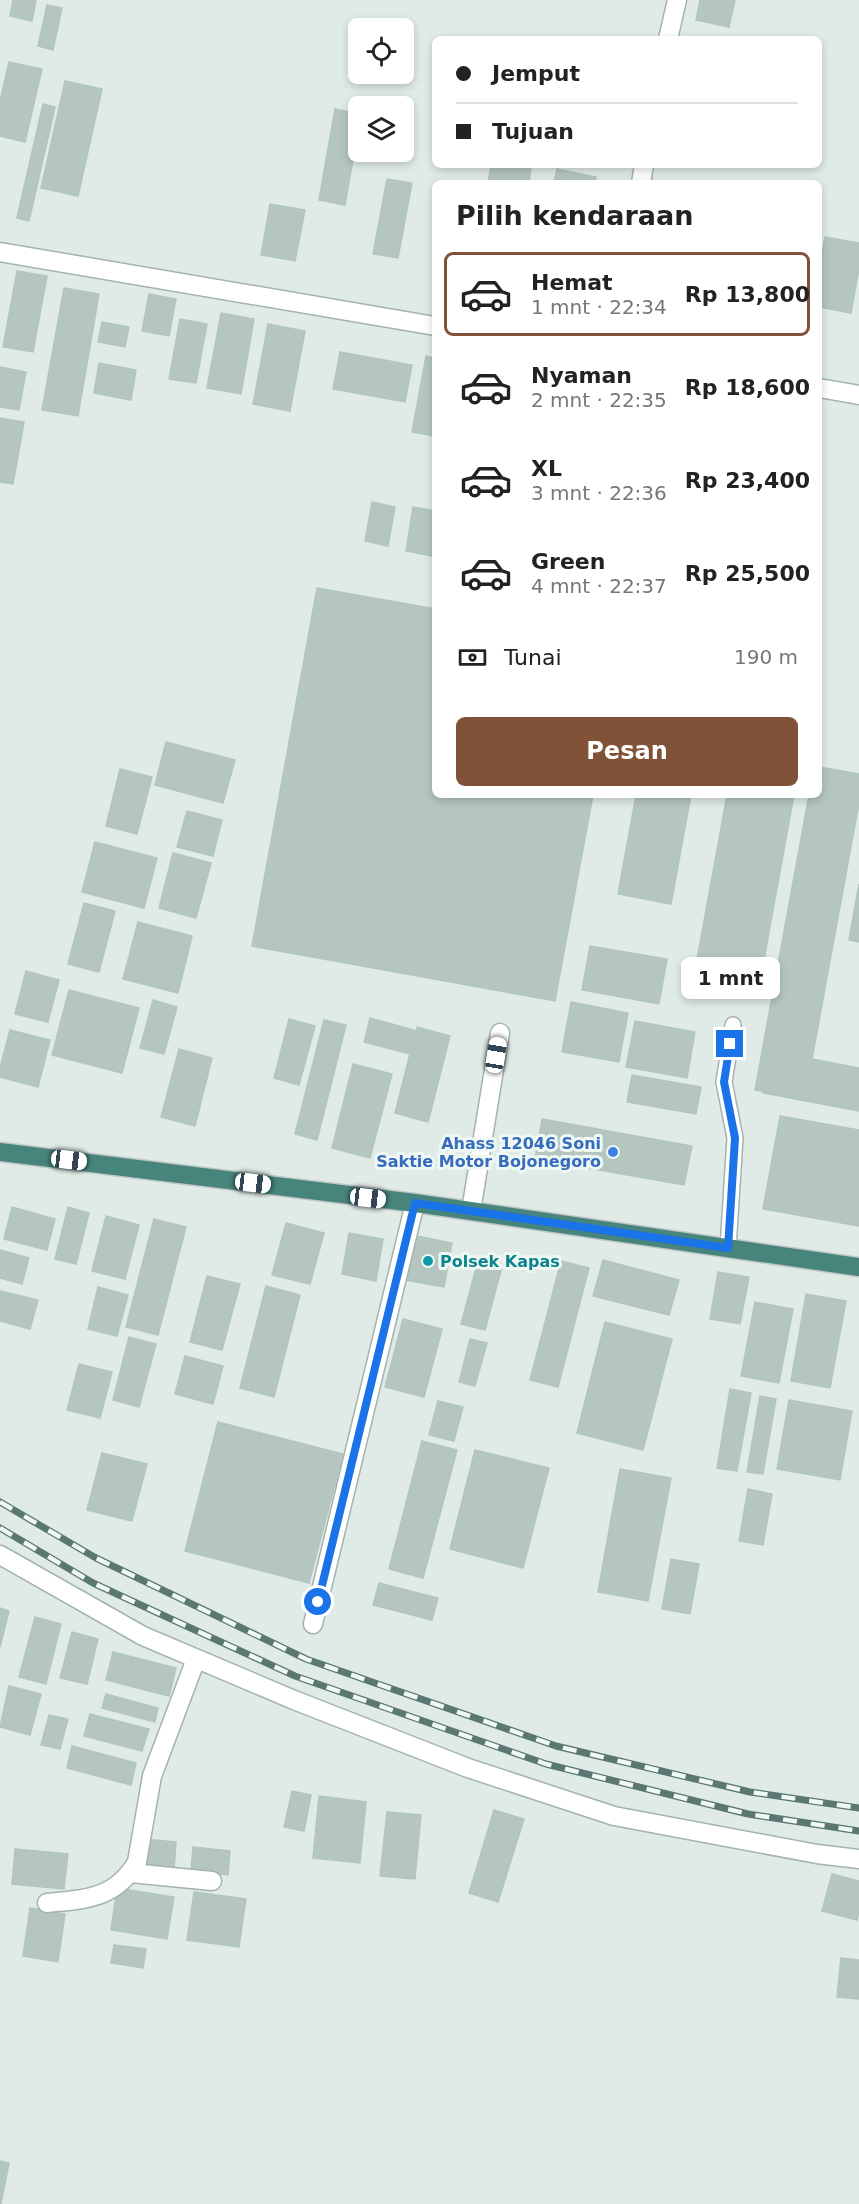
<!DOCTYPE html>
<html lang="id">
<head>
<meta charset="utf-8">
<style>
  :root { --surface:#fff; --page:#f6f6f6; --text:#222; --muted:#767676; --line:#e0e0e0; --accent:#815138 }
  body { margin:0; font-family:"DejaVu Sans",sans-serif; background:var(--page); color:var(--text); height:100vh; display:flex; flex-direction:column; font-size:22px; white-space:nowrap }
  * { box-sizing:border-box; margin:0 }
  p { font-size:20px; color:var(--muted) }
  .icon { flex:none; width:33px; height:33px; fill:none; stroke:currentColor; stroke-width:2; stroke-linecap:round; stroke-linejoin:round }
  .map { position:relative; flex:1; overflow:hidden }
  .side { position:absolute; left:432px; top:180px; width:390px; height:618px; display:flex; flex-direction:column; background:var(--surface); border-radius:9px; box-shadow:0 3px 9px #0003 }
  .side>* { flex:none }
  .banner { position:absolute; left:432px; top:36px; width:390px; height:132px; border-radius:9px; box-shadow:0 3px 9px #0003; display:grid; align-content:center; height:132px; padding:0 24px; background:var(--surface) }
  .tools { position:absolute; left:348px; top:18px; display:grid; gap:12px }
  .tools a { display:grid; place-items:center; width:66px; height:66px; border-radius:9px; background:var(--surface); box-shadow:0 3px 9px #0003; font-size:30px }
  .end { position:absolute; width:27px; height:27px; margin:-14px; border:8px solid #1a73e8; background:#fff; box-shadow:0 0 0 3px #fff }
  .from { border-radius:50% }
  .bubble { position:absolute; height:42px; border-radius:9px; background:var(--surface); box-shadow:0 3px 9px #0003; font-size:20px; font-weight:800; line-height:42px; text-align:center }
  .car { position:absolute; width:18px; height:36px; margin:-18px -9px; border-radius:8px; box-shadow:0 0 4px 2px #0007; background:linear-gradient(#fff 24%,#345 0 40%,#fff 0 76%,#345 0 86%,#fff 0) }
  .banner b { display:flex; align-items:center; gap:21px; height:57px; font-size:22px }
  .banner b+b { border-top:2px solid var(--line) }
  .banner i { width:15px; height:15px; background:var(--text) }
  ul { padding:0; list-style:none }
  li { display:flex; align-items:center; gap:18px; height:84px; margin:0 12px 9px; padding:0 12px; border:3px solid transparent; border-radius:9px }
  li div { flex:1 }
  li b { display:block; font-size:22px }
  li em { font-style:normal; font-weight:800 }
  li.on { border-color:var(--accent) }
  li>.icon { width:54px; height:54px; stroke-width:1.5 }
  h2 { padding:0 24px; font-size:27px; line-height:72px }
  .pay { display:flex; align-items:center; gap:15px; height:66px; padding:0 24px; font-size:22px }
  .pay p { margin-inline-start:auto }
  .cta { display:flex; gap:12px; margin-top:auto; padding:12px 24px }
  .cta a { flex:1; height:69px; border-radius:9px; background:var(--accent); color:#fff; font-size:24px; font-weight:800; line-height:69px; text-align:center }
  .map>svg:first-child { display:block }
  .building { fill:#b5c6c0; stroke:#b2c5bf; stroke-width:1.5 }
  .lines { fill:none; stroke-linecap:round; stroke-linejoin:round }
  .service-casing { stroke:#a3b3af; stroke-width:18 }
  .minor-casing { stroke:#a3b3af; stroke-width:21 }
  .trunk-casing { stroke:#c1c8c7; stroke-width:21 }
  .service { stroke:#fff; stroke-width:15 }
  .minor { stroke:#fff; stroke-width:18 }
  .trunk { stroke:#47857c; stroke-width:18 }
  .rail-casing { stroke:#5a7772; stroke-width:7 }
  .rail { stroke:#f0f8f4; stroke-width:4.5; stroke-dasharray:14; stroke-linecap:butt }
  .route { stroke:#1a73e8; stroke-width:8 }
  .shop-dot { fill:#3f7fe0; stroke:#f0f8f4; stroke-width:2 }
  .culture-dot { fill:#0f9aa8; stroke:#f0f8f4; stroke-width:2 }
  .labels { text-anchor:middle; stroke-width:6; stroke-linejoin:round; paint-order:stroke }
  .shop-label { font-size:16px; font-weight:bold; fill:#366cbe; stroke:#f0f8f4; text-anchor:end }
  .culture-label { font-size:16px; font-weight:bold; fill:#0d838f; stroke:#f0f8f4; text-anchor:start }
</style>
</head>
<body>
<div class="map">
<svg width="859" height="2204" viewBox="0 0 859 2204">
  <rect width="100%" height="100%" fill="#e0ebe7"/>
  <g class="building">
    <polygon points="13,0 36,0 32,21 10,16"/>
    <polygon points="700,0 735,0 729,27 696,20"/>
    <polygon points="47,5 62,8 53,50 38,46"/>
    <polygon points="9,62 42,69 25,142 0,136 0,101"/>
    <polygon points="65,81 102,89 78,196 41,188"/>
    <polygon points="43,104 55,107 29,221 17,218"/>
    <polygon points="335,109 358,114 358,131 345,205 319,200"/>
    <polygon points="491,165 516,165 531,168 529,183 488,183"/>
    <polygon points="557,169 596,177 595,183 554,183"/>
    <polygon points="387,179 412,183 398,258 373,254"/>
    <polygon points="270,204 305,210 295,261 261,255"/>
    <polygon points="825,237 859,243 859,268 851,313 819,307 819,271"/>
    <polygon points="17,271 47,276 33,352 3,347"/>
    <polygon points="64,288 99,294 78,416 42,410"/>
    <polygon points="149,294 176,299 169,336 142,331"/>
    <polygon points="221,313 254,319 241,394 207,388"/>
    <polygon points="180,319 207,324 196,383 169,379"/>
    <polygon points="102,322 129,327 125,347 98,342"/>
    <polygon points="268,324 305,331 290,411 253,404"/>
    <polygon points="340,352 412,365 405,402 333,389"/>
    <polygon points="426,356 435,358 435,436 412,432"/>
    <polygon points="99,363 136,370 131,400 94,393"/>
    <polygon points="0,367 26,372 19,410 0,407"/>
    <polygon points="0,418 24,422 13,484 0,482"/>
    <polygon points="372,502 395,507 388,546 365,541"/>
    <polygon points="413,507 435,511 435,539 432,556 406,551"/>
    <polygon points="317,588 435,609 435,795 593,795 555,1001 252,946"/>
    <polygon points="166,742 235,760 223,803 155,785"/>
    <polygon points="819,767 859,774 859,803 812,1059 859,1068 859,1111 763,1093 763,1091 755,1090 809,795 819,795"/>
    <polygon points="120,769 152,777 137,834 106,826"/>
    <polygon points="636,795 691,795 671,904 618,894"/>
    <polygon points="727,795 794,795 761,976 696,965"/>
    <polygon points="187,811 222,820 213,856 177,847"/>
    <polygon points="95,842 157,858 144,908 82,892"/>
    <polygon points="173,853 211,863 196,918 159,908"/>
    <polygon points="859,884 859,942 849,940"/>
    <polygon points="84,903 115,911 99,972 68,964"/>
    <polygon points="138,922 192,936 178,993 123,979"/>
    <polygon points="590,946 667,959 659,1004 582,990"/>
    <polygon points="26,971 59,980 48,1022 15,1014"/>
    <polygon points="69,990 139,1008 122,1073 52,1055"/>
    <polygon points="153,1000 177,1007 164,1054 140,1048"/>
    <polygon points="571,1002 628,1013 619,1062 562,1052"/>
    <polygon points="370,1018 417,1031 417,1027 450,1036 428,1122 395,1113 410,1054 364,1042"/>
    <polygon points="289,1019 315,1026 299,1085 274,1078"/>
    <polygon points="324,1020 346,1025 317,1140 295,1134"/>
    <polygon points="635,1021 695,1032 687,1078 626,1067"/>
    <polygon points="10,1030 50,1040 38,1087 0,1077 0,1068"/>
    <polygon points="179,1049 212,1058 195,1126 161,1117"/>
    <polygon points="353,1064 392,1074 370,1158 332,1148"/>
    <polygon points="632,1075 701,1087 696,1114 627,1102"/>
    <polygon points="780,1116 859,1130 859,1226 763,1209"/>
    <polygon points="542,1119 692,1146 684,1185 535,1159"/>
    <polygon points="12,1207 55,1219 47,1250 4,1239"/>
    <polygon points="68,1207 89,1213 76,1264 55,1259"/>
    <polygon points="106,1216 139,1225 125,1279 92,1271"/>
    <polygon points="154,1219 186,1227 158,1335 126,1327"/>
    <polygon points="286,1223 324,1233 310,1284 272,1275"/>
    <polygon points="349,1233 383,1239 376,1281 342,1274"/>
    <polygon points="412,1235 452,1243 444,1287 404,1280"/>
    <polygon points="0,1250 29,1258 22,1284 0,1278"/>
    <polygon points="603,1260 679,1280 669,1315 593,1296"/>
    <polygon points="478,1261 502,1267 485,1330 461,1324"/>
    <polygon points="561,1261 589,1268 558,1387 530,1380"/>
    <polygon points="718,1272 749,1277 740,1324 710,1319"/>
    <polygon points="207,1276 240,1284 222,1350 190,1342"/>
    <polygon points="266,1286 300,1295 274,1397 240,1388"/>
    <polygon points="98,1287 128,1295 117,1336 88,1329"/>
    <polygon points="0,1291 38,1300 30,1329 0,1321"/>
    <polygon points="806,1294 846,1301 830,1388 791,1381"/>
    <polygon points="755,1302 793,1309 779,1383 741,1376"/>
    <polygon points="403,1319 442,1329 424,1397 385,1387"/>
    <polygon points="605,1322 672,1339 643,1450 577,1433"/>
    <polygon points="129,1337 156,1344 139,1407 113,1400"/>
    <polygon points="470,1339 487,1343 475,1386 459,1382"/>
    <polygon points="185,1356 223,1366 213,1404 175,1394"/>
    <polygon points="79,1364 112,1372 100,1418 67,1410"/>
    <polygon points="730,1389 751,1393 737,1471 717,1468"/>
    <polygon points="760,1396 776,1399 763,1474 747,1472"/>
    <polygon points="789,1400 852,1411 840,1480 777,1469"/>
    <polygon points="438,1401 463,1407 454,1441 429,1435"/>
    <polygon points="218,1422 343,1454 309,1583 185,1551"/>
    <polygon points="422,1441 457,1450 423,1578 389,1569"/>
    <polygon points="475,1450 549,1468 523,1568 450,1549"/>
    <polygon points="102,1453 147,1464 132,1521 87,1510"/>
    <polygon points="620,1469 671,1478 648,1601 598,1592"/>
    <polygon points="748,1489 772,1494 763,1545 739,1541"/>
    <polygon points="671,1559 699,1564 690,1614 662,1609"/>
    <polygon points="379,1583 438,1598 432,1620 373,1605"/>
    <polygon points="0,1608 9,1611 0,1647"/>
    <polygon points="35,1617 61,1624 46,1684 19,1677"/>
    <polygon points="72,1632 98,1639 87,1684 60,1678"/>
    <polygon points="113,1652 176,1668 169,1696 106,1680"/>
    <polygon points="9,1686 41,1694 30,1735 0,1727"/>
    <polygon points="106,1694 158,1708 155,1722 102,1708"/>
    <polygon points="90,1714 149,1729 142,1751 84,1736"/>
    <polygon points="49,1715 68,1719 60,1749 41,1745"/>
    <polygon points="72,1746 136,1763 131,1785 67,1768"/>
    <polygon points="292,1791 311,1795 304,1831 284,1827"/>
    <polygon points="319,1796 366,1802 360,1863 313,1858"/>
    <polygon points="494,1810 524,1819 498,1902 469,1893"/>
    <polygon points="387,1812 421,1815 415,1879 380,1876"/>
    <polygon points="142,1839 176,1842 174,1869 139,1866"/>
    <polygon points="193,1847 230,1851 228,1875 191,1871"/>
    <polygon points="15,1849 68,1854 64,1889 12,1884"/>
    <polygon points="832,1874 859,1881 859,1912 857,1920 822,1911"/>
    <polygon points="117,1888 174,1897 167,1939 111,1930"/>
    <polygon points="194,1892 246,1899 239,1947 187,1940"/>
    <polygon points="30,1908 65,1914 58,1962 23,1956"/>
    <polygon points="114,1945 146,1949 143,1968 111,1963"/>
    <polygon points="841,1958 859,1960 859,1999 837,1997"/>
    <polygon points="0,2161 9,2163 1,2204 0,2204"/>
  </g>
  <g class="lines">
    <defs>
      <polyline id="service" points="728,1248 735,1138 724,1082 733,1025"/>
      <g id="minor">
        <polyline points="668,39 677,0"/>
        <polyline points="641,183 644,165"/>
        <polyline points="0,252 435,326"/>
        <polyline points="819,388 859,395"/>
        <polyline points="471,1211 500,1033"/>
        <polyline points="0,1555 143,1636 294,1700 468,1768 614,1816 817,1854 859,1859"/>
        <polyline points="313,1624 415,1203"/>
        <polyline points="131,1873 212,1881"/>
        <path d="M47,1903C86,1899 115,1899 137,1862L152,1776L196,1659"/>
      </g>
      <polyline id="trunk" points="0,1152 415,1203 859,1267"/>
    </defs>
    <use href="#service" class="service-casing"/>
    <use href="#minor" class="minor-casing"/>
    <use href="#trunk" class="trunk-casing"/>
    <use href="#service" class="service"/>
    <use href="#minor" class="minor"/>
    <use href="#trunk" class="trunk"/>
    <defs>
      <g id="rail">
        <polyline points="0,1502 96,1558 306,1659 556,1746 750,1792 859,1808"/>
        <polyline points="0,1528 93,1583 295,1676 546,1764 748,1814 859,1831"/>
      </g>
    </defs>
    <use href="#rail" class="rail-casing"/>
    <use href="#rail" class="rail"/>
  </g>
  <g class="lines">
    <polyline class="route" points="318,1602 415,1203 728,1248 735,1138 724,1082 730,1044"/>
  </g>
  <circle class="shop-dot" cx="613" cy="1152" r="6"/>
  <circle class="culture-dot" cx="428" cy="1261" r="6"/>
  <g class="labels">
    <g class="shop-label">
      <text x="601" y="1149">Ahass 12046 Soni<tspan x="601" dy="18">Saktie Motor Bojonegoro</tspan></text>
    </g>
    <g class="culture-label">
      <text x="440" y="1267">Polsek Kapas</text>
    </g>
  </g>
</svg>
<div class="tools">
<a><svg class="icon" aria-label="locate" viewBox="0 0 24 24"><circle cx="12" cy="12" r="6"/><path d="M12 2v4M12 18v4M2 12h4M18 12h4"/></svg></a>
<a><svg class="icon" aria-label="layers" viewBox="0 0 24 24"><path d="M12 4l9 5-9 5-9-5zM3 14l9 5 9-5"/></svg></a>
</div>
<i class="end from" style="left:318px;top:1602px"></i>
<i class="end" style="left:730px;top:1044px"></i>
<div class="bubble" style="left:681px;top:957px;width:99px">1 mnt</div>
<i class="car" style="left:496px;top:1055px;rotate:9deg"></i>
<i class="car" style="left:69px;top:1160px;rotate:97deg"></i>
<i class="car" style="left:253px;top:1183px;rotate:97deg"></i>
<i class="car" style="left:368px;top:1198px;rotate:97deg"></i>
<div class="banner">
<b><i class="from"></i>Jemput</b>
<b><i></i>Tujuan</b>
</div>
<section class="side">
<h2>Pilih kendaraan</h2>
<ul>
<li class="on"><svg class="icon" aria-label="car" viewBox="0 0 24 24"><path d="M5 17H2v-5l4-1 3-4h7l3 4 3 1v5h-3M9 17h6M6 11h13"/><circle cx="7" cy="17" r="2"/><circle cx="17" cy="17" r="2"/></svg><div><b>Hemat</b><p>1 mnt · 22:34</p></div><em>Rp 13,800</em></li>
<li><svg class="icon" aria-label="car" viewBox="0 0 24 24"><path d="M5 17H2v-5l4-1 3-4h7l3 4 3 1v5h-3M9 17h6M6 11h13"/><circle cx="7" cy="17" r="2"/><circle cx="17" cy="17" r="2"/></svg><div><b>Nyaman</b><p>2 mnt · 22:35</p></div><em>Rp 18,600</em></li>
<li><svg class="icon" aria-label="car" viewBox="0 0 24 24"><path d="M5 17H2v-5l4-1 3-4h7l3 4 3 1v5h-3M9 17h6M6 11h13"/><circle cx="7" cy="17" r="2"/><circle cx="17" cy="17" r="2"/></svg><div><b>XL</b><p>3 mnt · 22:36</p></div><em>Rp 23,400</em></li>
<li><svg class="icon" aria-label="car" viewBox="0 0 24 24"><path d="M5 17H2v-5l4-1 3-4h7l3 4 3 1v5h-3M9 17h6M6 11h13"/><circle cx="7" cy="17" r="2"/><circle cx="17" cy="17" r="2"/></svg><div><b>Green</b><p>4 mnt · 22:37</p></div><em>Rp 25,500</em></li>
</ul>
<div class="pay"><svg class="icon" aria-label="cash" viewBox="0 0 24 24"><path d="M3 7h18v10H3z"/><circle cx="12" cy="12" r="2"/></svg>Tunai<p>190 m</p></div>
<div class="cta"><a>Pesan</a></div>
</section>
</div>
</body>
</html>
